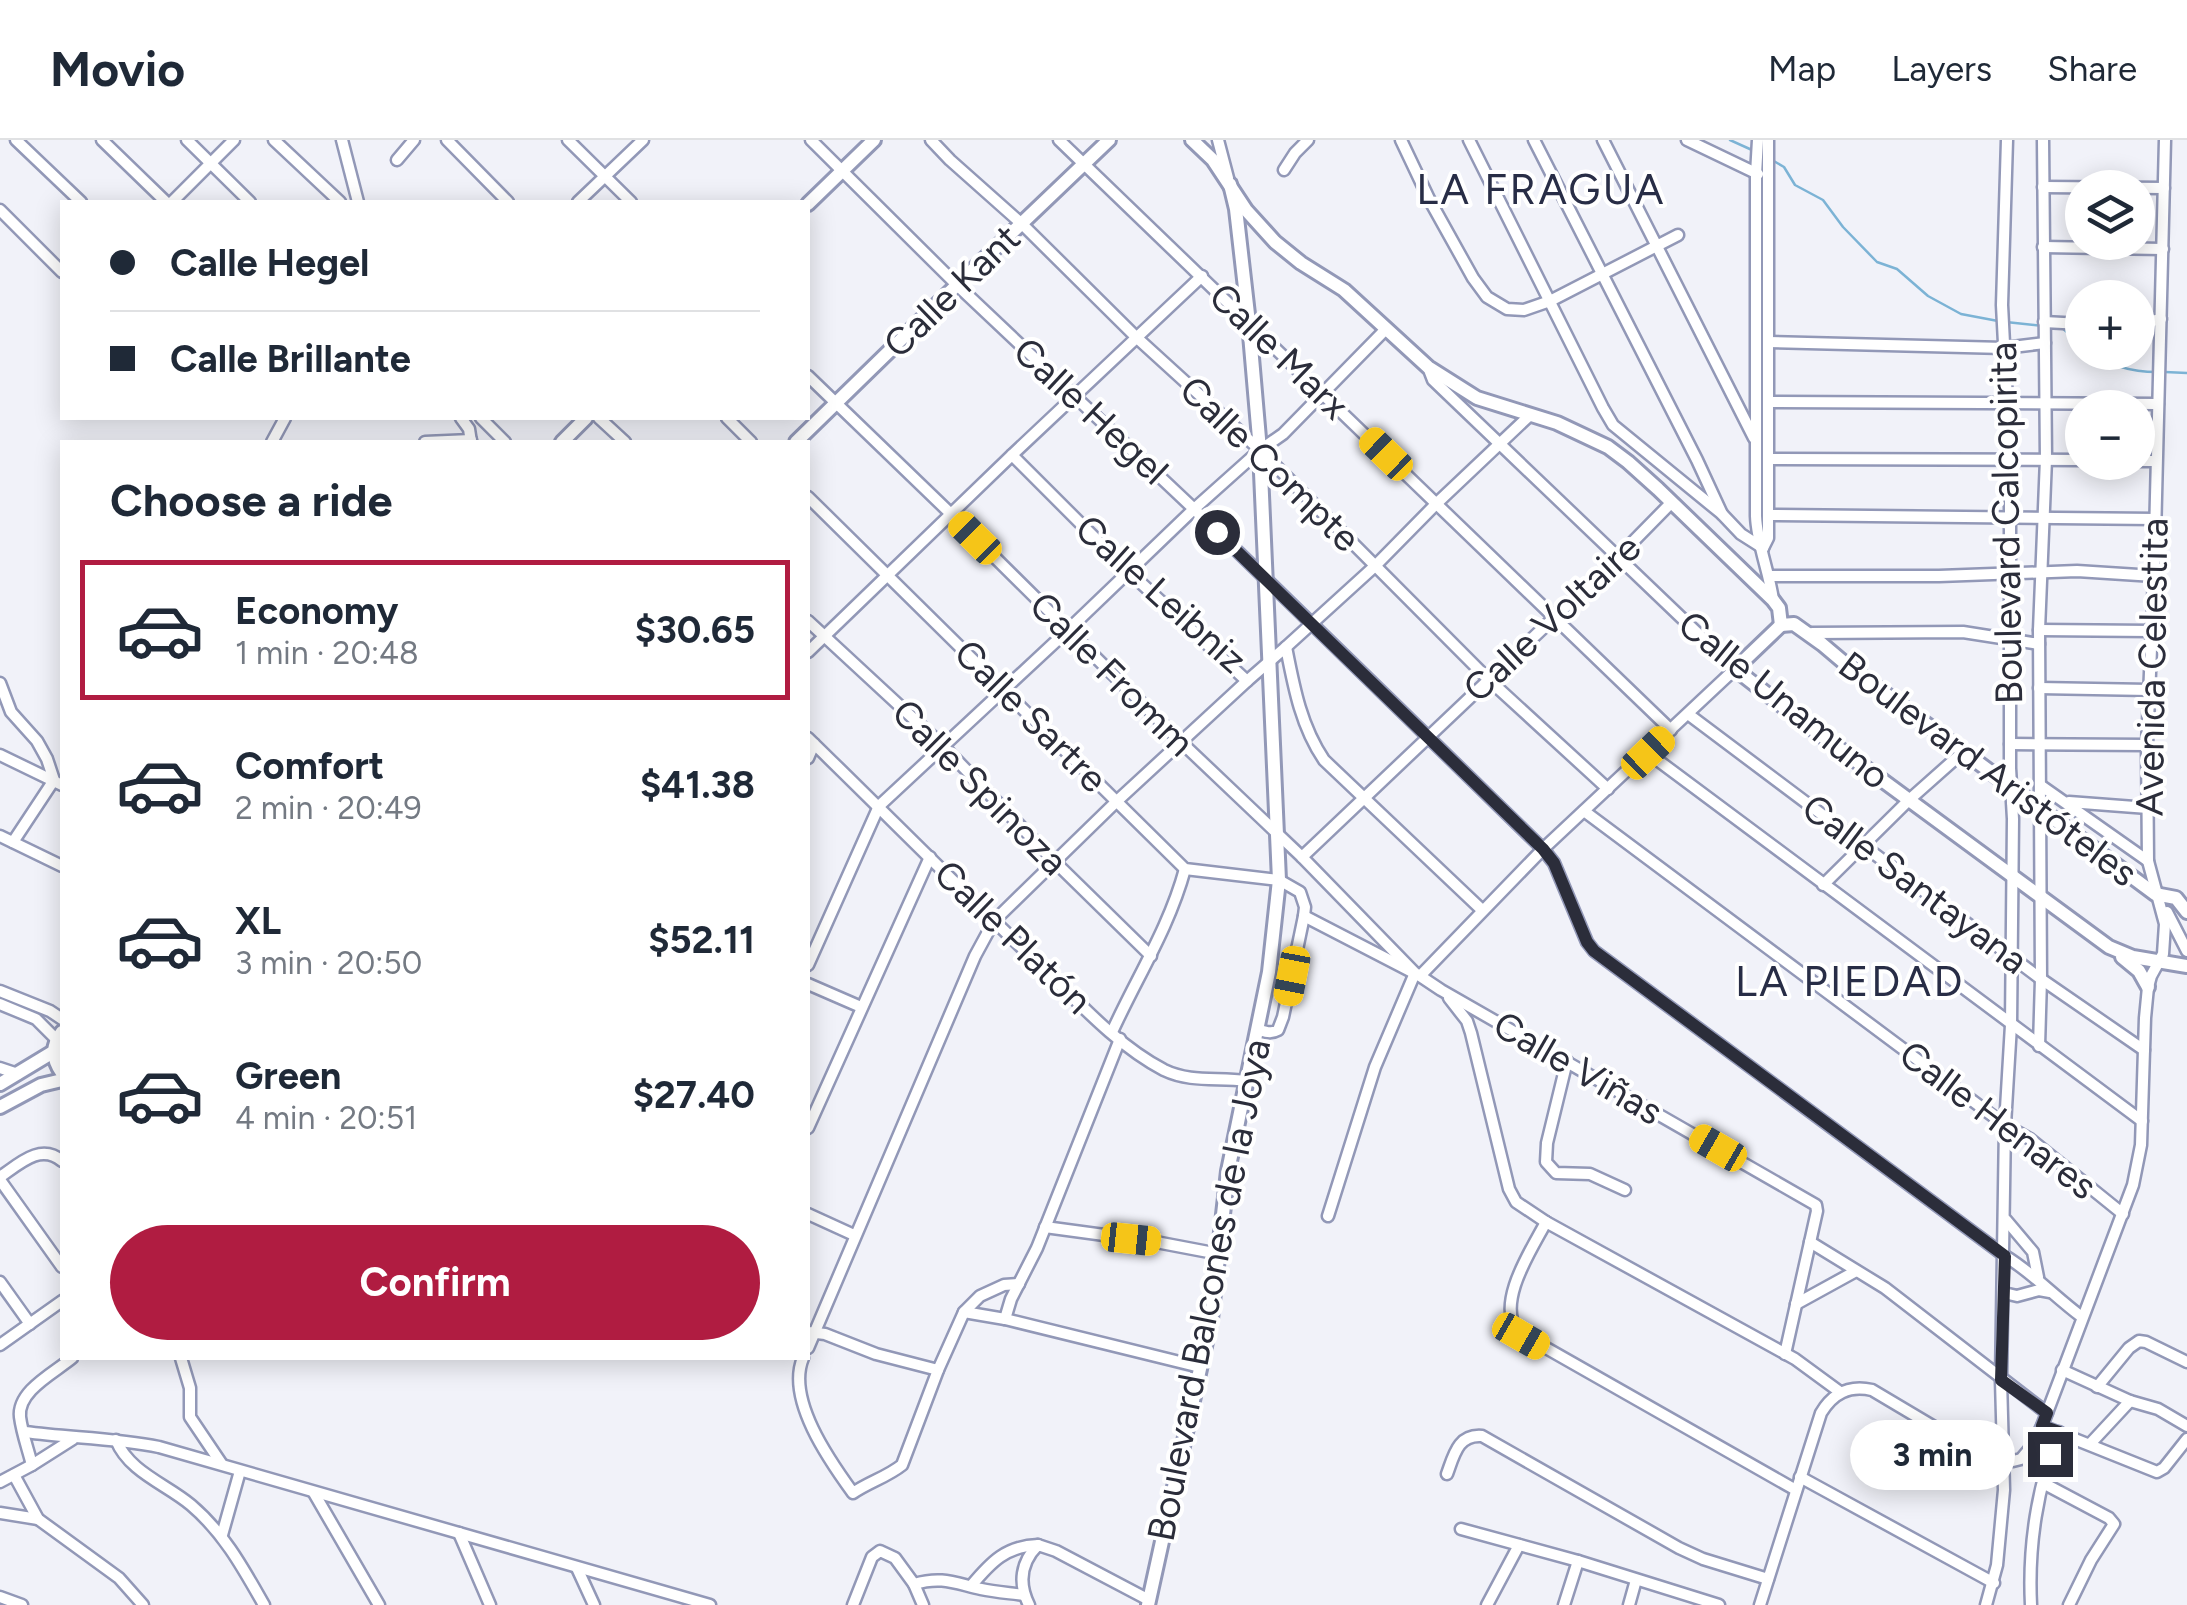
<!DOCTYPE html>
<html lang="en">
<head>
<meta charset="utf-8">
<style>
  :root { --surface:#fff; --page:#f2f2f3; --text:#1f2937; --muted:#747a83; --line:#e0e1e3; --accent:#b01c41 }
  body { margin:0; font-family:Figtree,sans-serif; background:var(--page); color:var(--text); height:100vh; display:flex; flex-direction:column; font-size:38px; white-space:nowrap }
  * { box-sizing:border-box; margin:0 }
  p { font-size:32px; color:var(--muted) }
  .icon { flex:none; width:55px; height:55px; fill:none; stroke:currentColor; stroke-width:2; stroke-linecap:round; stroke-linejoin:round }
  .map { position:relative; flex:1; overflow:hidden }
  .side { position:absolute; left:60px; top:300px; width:750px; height:920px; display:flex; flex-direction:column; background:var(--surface); border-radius:0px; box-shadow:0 5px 25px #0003 }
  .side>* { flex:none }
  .top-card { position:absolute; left:60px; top:60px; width:750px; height:220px; border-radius:0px; box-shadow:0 5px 25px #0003; display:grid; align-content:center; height:220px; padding:0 50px; background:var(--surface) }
  .tools { position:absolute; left:2065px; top:30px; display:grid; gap:20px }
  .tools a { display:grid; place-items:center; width:90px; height:90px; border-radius:50%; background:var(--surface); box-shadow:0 5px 25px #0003; font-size:50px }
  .end { position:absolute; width:45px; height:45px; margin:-22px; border:12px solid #2b2d3a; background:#fff; box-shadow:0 0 0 5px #fff }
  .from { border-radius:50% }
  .bubble { position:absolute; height:70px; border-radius:35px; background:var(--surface); box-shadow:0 5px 25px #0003; font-size:32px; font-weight:700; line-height:70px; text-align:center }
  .car { position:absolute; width:30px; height:60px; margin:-30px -15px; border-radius:12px; box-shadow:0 0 8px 2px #0007; background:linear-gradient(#f5c518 24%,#345 0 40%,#f5c518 0 76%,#345 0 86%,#f5c518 0) }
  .top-card b { display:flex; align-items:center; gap:35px; height:95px; font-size:38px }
  .top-card b+b { border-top:2px solid var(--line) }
  .top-card i { width:25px; height:25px; background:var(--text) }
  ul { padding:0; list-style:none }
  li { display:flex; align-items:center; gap:30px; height:140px; margin:0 20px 15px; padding:0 30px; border:5px solid transparent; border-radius:0px }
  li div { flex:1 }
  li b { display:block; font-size:38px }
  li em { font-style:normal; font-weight:700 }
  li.current { border-color:var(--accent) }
  li>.icon { width:90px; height:90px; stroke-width:1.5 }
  h2 { padding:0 50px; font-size:45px; line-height:120px }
  .action { display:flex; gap:20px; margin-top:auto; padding:20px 50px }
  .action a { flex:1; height:115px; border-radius:60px; background:var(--accent); color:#fff; font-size:40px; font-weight:700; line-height:115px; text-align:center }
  header { display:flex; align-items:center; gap:60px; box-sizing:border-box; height:140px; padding:0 50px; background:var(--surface); border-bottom:2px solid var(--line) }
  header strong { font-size:48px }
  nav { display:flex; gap:55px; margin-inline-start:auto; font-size:35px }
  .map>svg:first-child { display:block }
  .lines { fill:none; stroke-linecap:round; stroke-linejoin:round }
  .stream { stroke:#7cb3d5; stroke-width:2.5 }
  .minor-casing { stroke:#9298b7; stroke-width:15 }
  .tertiary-casing { stroke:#9298b7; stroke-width:18 }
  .minor { stroke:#fff; stroke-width:10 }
  .tertiary { stroke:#fff; stroke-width:12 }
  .route { stroke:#2b2d3a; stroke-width:12 }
  .labels { text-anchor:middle; stroke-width:8; stroke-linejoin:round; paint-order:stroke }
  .street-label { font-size:38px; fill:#2b2d3a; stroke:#fff }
  .quarter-label { font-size:42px; letter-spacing:2.5px; fill:#282d46; stroke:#fff }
</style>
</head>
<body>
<header>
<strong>Movio</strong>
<nav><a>Map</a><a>Layers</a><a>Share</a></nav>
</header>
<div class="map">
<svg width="2187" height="1465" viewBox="0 0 2187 1465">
  <rect width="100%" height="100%" fill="#f1f2f9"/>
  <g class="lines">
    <g class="stream">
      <polyline points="1730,0 1752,10"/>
      <polyline points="1772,20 1784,27 1795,45 1823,60 1843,87 1877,122 1897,129 1928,156 1961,174 1998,181"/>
      <polyline points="2006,182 2043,186"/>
      <polyline points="2061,187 2082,205"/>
      <path d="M2093,212C2111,227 2134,232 2157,232"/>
      <polyline points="2165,232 2187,233"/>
    </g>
    <defs>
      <g id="minor">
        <polyline points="16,0 81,62"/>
        <polyline points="102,0 166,62"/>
        <polyline points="187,0 250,62"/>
        <polyline points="274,0 340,62"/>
        <polyline points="342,0 358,62"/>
        <polyline points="447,0 508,62"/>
        <polyline points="568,0 631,62"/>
        <path d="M811,0L957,145L1194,369L1543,709L1554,723L1587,802L1594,811L2005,1116C2033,1133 2055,1157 2082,1177"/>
        <polyline points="931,0 950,20 1022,84 1136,197 1260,310 1488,539 1608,649"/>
        <polyline points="1059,0 1671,590"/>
        <polyline points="1218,0 1228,38"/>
        <polyline points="1401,0 1429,59 1473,138 1487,157 1507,169 1524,170 1550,161 1678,95"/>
        <polyline points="1469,0 1603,268 1613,285 1722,374 1741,394 1763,408"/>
        <polyline points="1534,0 1697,320 1722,374"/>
        <polyline points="1603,0 1754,298"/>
        <polyline points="1687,0 1758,34"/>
        <path d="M1758,0L1756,34V376C1757,404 1769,431 1773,460"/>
        <polyline points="397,20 414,0"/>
        <polyline points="1284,30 1295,13 1308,0"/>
        <polyline points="2043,47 2164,48"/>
        <polyline points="172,62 234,0"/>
        <polyline points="578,62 643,0"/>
        <polyline points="0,70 62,132"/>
        <polyline points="2043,107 2163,109"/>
        <polyline points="2044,182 2082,184"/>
        <polyline points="2138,184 2161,179"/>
        <polyline points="1768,202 2004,208 2045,203"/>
        <polyline points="808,236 951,374 1181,602 1302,717 1415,833 1375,927 1328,1076"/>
        <polyline points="1768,262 2158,264"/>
        <polyline points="461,278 469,289 471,302"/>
        <polyline points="481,278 505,302"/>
        <polyline points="599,278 625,302"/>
        <polyline points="727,278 751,302"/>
        <polyline points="272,302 285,278"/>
        <polyline points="425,302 471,300"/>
        <path d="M1012,315L1128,431L1247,541L1286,507C1294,548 1301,586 1324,620L1482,770"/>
        <polyline points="1769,319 2082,320"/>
        <polyline points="2138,321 2156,321"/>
        <path d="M808,357L1185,729L1279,740L1300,752L1305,767L1304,776L1283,877L1278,890C1271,894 1265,892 1257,889"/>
        <polyline points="1768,375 2156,379"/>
        <polyline points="1763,408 1768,398 1768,0"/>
        <polyline points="1769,436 1939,436 2077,431 2154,436"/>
        <polyline points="808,481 943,606 1054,721 1151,816"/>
        <polyline points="2039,490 2152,491"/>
        <polyline points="1812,493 1963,492 2039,504"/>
        <polyline points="1286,507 1375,426 1436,364 1530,275"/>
        <polyline points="808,512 1012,315 1202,136"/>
        <polyline points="0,543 11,572 37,601 47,619 54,640 13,702"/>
        <polyline points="2039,548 2149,550"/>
        <polyline points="1688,574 2041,839 2144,910"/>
        <path d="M808,598C886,674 963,752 1042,827C1079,863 1118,906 1164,930C1191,943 1218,937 1246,941"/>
        <polyline points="2010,604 2147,605"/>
        <polyline points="1648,613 2142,981"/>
        <polyline points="0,615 62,645"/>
        <polyline points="808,618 814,604"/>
        <polyline points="2040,645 2148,721"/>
        <polyline points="2069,662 2148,668"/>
        <polyline points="1584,671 2005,985 2030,999 2123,1074"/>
        <polyline points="0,696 62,726"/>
        <polyline points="1302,717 1618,417 1672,362"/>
        <polyline points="1823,745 1909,660 1963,612"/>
        <polyline points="2167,772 2187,811"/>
        <polyline points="1304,776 1420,836 1441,850 1816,1065 1817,1071 1785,1214"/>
        <polyline points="808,825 879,666 1067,491 1194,369 1260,310 1283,294 1385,190"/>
        <polyline points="1420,836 1543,709 1735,529 1433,240 1428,227"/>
        <polyline points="808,844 861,867"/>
        <polyline points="0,851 50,871 62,879"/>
        <polyline points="1449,858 1467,881 1471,893 1509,1049 1516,1062 1546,1082 1795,1219 1840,1252"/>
        <polyline points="0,864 36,879 56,899"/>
        <path d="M1112,892C1137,837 1169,788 1185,729"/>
        <polyline points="2039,906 2041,839 2039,490 2046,319 2043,0"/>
        <polyline points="1567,921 1547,1003 1546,1022 1556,1033 1590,1034 1625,1050"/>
        <polyline points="0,928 18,934"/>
        <polyline points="808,988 930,717"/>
        <path d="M0,1037C20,1023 41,1003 62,1021"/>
        <polyline points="0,1040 62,1127"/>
        <polyline points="808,1074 854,1095"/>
        <polyline points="2006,1080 2033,1112 2038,1137"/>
        <path d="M1546,1082C1532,1109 1495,1163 1518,1192L1796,1350"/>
        <polyline points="1045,1087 1156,1102 1219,1114"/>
        <polyline points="1810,1102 1885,1148 2047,1273"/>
        <polyline points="0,1142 30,1184"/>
        <polyline points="2004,1153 2017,1156 2039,1150 2050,1152"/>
        <polyline points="1796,1164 1856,1131"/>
        <polyline points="964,1172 1005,1179 1200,1227"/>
        <polyline points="1005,1179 1011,1159 1037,1108 1120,899"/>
        <polyline points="808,1192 825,1194 876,1214 938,1230"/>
        <polyline points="0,1205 62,1161"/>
        <polyline points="808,1208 975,816 994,781 1117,661 1247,541"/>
        <polyline points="181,1218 190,1248 190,1277 221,1323"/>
        <path d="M803,1218C786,1259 829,1320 853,1353C869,1342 887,1337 902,1325L938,1230L964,1172L980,1156L1004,1145L1019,1144"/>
        <polyline points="2062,1230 2130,1261 2158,1269 2187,1286"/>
        <polyline points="2097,1247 2129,1208 2139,1201 2146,1202 2187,1222"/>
        <polyline points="2042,1286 2157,1332 2164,1328 2187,1299"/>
        <path d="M25,1292C70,1298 115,1298 159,1307L710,1465"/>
        <path d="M116,1300C129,1332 166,1344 191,1365C224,1393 243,1428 264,1465"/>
        <polyline points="2090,1304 2130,1261"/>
        <path d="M32,1325C28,1309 22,1293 20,1277C17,1251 54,1233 72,1218"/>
        <path d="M1447,1334C1454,1315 1458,1294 1482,1296L1679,1408L1703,1419L1768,1439"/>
        <polyline points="14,1335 38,1379 119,1438 143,1465"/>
        <polyline points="1800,1337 1994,1443"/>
        <polyline points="0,1342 32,1325 73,1299"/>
        <polyline points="2043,1343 2109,1378 2114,1384 2091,1420 2069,1465"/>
        <polyline points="314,1353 379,1465"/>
        <polyline points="0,1373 38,1379"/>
        <polyline points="1461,1389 1578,1421 1719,1465"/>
        <polyline points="459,1393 490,1465"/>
        <polyline points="222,1395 240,1331"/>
        <polyline points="577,1428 594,1465"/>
        <polyline points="914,1444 923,1465"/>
        <path d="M971,1446C991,1422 1006,1406 1038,1405"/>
        <polyline points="0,1457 22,1465"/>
        <path d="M853,1465L872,1417L880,1411L895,1418L914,1444C942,1436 954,1443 981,1449C995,1452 1010,1453 1024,1455"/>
        <path d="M1029,1465C1018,1443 1021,1422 1038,1405L1056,1411L1149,1460"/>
        <polyline points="1487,1465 1519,1405"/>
        <polyline points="1564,1465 1578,1421"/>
        <polyline points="1629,1465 1636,1440"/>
        <path d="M1760,1465L1821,1273C1833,1253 1849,1245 1872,1250L1983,1316L1995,1320L2013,1321L2021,1319L2032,1306L2042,1286L2133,1045L2141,1005L2145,878L2148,847L2151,836L2163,814L2165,784L2148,721L2147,605L2154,436L2165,0"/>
        <polyline points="1986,1465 1997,1425 2004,1350 2001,1240 2005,985 2011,885 2013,679 2010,628 2010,319 2002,165 2007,0"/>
        <path d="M2031,1465C2028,1407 2037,1346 2059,1292"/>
      </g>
      <g id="tertiary">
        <polyline points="1192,0 1213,20 1246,70 1275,102 1301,123 1344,150 1428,227 1477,258 1557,283 1608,307 1628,322 1658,349 1773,460 1779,468 1781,485"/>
        <polyline points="808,64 874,0"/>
        <polyline points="562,302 586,278"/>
        <polyline points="796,302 957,145 1109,0"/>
        <polyline points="1781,485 1735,529 1799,579 2109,807 2133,817 2187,826"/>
        <polyline points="1781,485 1794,484 1822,504 1848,526 2155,754 2176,758 2187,772"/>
        <polyline points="2122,817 2139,831 2148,847"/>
        <path d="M62,892C51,906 52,919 62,933"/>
        <polyline points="0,944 53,912"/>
        <polyline points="0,967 41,945 62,940"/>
        <polyline points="1148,1465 1211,1179 1228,1031 1269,832 1279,740 1260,310 1249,183 1236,69 1230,44"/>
      </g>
    </defs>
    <use href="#minor" class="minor-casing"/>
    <use href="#tertiary" class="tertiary-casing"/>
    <use href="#minor" class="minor"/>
    <use href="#tertiary" class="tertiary"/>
  </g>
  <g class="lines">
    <polyline class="route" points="1217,392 1543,709 1554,723 1587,802 1594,811 2005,1116 2001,1240 2047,1273 2042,1286 2059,1292 2050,1314"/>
  </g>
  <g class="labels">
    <g class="street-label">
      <text transform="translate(952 151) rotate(-44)" y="13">Calle Kant</text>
      <text transform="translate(1279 211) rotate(44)" y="13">Calle Marx</text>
      <text transform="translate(1091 271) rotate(43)" y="13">Calle Hegel</text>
      <text transform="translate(1270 324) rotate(44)" y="13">Calle Compte</text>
      <text transform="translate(2006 383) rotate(-91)" y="13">Boulevard Calcopirita</text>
      <text transform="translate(1161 454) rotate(42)" y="13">Calle Leibniz</text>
      <text transform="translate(1552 478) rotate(-43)" y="13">Calle Voltaire</text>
      <text transform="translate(2152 527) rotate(-89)" y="13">Avenida Celestita</text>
      <text transform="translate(1112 534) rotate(45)" y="13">Calle Fromm</text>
      <text transform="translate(1784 560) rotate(39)" y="13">Calle Unamuno</text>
      <text transform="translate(1031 576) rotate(45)" y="13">Calle Sartre</text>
      <text transform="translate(1988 629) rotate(37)" y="13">Boulevard Aristóteles</text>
      <text transform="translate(980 647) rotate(45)" y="13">Calle Spinoza</text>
      <text transform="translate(1915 744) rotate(37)" y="13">Calle Santayana</text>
      <text transform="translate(1013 797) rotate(44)" y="13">Calle Platón</text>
      <text transform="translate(1578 928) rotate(30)" y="13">Calle Viñas</text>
      <text transform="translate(1998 980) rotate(37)" y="13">Calle Henares</text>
      <text transform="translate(1209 1150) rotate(-79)" y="13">Boulevard Balcones de la Joya</text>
    </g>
    <g class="quarter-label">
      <text x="1541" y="64">LA FRAGUA</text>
      <text x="1850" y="856">LA PIEDAD</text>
    </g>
  </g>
</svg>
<div class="tools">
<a><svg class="icon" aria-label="layers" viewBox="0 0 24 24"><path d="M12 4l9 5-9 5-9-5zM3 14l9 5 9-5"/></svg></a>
<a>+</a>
<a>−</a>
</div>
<i class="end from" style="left:1217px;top:392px"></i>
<i class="end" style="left:2050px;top:1314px"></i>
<div class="bubble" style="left:1850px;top:1280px;width:165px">3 min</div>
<i class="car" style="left:1386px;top:314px;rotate:314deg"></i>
<i class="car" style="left:975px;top:398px;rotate:315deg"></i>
<i class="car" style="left:1648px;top:613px;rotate:46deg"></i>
<i class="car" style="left:1292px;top:836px;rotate:191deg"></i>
<i class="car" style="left:1718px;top:1008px;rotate:300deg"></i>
<i class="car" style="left:1131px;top:1099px;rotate:96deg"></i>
<i class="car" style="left:1521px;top:1196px;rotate:120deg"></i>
<div class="top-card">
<b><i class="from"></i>Calle Hegel</b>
<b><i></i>Calle Brillante</b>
</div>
<section class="side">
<h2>Choose a ride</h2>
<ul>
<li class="current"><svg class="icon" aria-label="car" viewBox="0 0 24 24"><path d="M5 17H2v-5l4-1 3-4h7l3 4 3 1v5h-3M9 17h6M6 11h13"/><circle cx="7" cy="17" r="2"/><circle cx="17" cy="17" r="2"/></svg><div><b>Economy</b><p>1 min · 20:48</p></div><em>$30.65</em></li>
<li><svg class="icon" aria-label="car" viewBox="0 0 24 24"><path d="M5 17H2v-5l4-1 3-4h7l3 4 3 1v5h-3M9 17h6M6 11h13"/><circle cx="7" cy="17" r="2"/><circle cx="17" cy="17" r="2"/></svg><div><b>Comfort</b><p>2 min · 20:49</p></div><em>$41.38</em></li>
<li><svg class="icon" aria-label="car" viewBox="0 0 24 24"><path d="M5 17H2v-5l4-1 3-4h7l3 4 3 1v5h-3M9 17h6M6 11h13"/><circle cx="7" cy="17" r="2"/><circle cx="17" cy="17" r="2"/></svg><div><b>XL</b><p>3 min · 20:50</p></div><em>$52.11</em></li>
<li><svg class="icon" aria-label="car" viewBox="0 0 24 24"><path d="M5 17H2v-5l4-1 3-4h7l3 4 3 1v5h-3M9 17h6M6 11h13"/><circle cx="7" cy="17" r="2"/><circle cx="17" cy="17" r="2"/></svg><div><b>Green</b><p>4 min · 20:51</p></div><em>$27.40</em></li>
</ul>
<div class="action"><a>Confirm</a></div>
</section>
</div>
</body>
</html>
